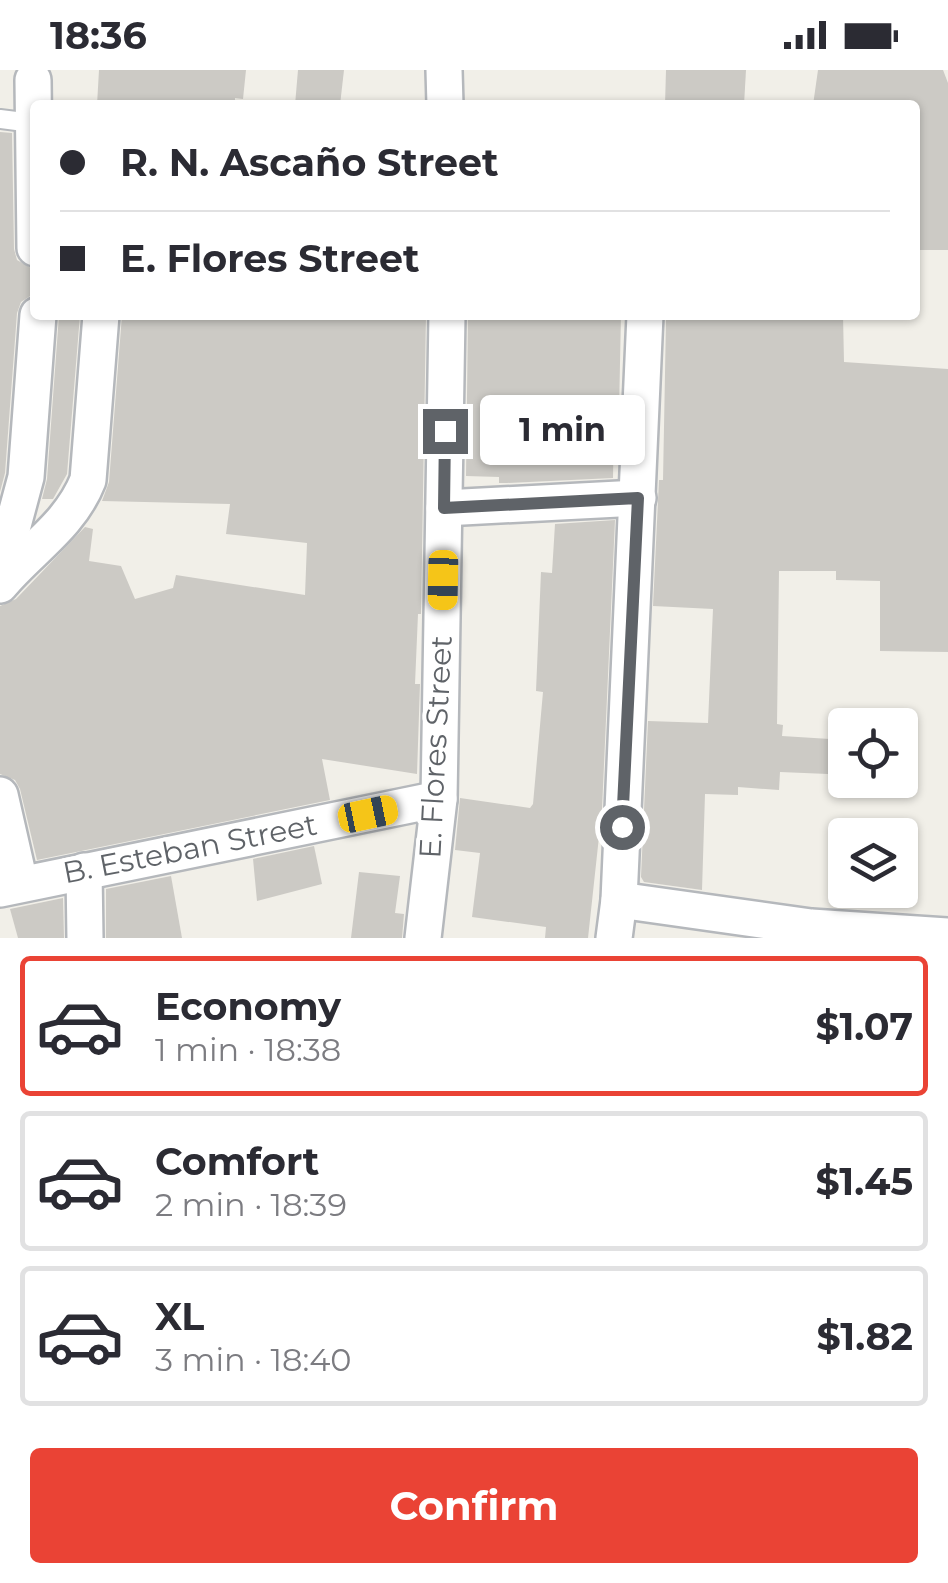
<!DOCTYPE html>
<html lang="en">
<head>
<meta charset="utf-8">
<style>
  :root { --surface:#fff; --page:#f7f7f7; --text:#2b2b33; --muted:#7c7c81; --line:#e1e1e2; --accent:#ea4335 }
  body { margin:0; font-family:Montserrat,sans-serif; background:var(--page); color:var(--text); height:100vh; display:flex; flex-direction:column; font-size:38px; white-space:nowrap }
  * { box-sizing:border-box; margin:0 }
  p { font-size:32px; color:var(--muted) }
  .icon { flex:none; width:55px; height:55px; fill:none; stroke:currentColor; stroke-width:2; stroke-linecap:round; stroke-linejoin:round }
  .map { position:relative; height:868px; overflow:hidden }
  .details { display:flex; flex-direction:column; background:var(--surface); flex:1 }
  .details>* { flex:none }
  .hud { position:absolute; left:30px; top:30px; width:890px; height:220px; border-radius:10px; box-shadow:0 2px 8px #0004; display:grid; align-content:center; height:220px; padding:0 30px; background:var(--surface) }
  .buttons { position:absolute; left:828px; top:638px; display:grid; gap:20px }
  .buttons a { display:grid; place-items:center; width:90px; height:90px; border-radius:10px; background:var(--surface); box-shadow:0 2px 8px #0004; font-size:50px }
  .end { position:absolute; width:45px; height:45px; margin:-22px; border:12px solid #5f6368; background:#fff; box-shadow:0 0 0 5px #fff }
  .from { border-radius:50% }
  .bubble { position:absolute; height:70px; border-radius:10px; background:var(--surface); box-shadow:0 2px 8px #0004; font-size:32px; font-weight:700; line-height:70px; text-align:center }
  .car { position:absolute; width:30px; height:60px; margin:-30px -15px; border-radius:12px; box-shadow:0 0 8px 2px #0007; background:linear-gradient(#f5c518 24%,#345 0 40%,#f5c518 0 76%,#345 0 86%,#f5c518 0) }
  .hud b { display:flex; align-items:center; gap:35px; height:95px; font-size:38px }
  .hud b+b { border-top:2px solid var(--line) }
  .hud i { width:25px; height:25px; background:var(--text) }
  ul { padding:18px 0 0; list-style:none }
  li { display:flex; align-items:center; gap:30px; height:140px; margin:0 20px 15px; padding:0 10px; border:5px solid var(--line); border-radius:10px }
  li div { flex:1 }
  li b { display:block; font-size:38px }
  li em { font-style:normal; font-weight:700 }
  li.active { border-color:var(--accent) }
  li>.icon { width:90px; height:90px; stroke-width:1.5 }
  .cta { display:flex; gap:20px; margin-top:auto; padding:20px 30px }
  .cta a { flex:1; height:115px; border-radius:10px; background:var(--accent); color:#fff; font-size:40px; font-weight:700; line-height:115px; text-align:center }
  .status { display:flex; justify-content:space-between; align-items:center; height:70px; padding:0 50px; background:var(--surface); direction:ltr }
  .status svg { height:28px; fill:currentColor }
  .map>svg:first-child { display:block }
  .building { fill:#cccac5 }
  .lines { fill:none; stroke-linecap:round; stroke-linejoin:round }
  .lane-casing { stroke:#b5b8bc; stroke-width:22 }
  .street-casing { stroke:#b5b8bc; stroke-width:40 }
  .lane { stroke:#fff; stroke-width:18 }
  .street { stroke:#fff; stroke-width:35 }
  .route { stroke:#5f6368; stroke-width:12 }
  .labels { text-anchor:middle; stroke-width:8; stroke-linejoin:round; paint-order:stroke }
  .street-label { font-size:30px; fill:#5f6368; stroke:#fff }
</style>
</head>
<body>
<div class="status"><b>18:36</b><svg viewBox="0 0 49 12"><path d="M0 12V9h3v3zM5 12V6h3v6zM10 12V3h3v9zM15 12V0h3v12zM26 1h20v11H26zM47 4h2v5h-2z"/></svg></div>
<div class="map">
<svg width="948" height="868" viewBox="0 0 948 868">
  <rect width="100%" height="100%" fill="#f1efe8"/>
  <g class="building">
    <polygon points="99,0 246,0 243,29 235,28 235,35 97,35"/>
    <polygon points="298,0 344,0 340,35 295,35"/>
    <polygon points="666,0 746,0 744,35 665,35"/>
    <polygon points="818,0 943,0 948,13 948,180 915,180 915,35 813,35"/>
    <polygon points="0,62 12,63 14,179 17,190 31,198 30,226 21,232 17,243 5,403 0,422"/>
    <polygon points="59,245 80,245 67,404 53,429 42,429 47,409"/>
    <polygon points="122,245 426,245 421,544 418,544 415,614 420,614 417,704 322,689 330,730 37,790 20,719 15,710 0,704 0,536 16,529 85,457 93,459 89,491 121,496 135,529 173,518 176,505 305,525 307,473 226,464 230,434 102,431 109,412"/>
    <polygon points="468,245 621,245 619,342 614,342 613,408 507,413 499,413 499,407 466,406"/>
    <polygon points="672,245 843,245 844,292 948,299 948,582 880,581 880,511 836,510 836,501 779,501 777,654 783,655 782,666 830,669 828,704 780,702 779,720 738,717 738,725 705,724 702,820 644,812 641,807 648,651 708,653 713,539 653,536 659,410 663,410 666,250 672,250"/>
    <polygon points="615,450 602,739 588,868 545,868 546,857 472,847 480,783 455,780 460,728 530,738 533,734 543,622 536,621 541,502 552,503 555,454"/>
    <polygon points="314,776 322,814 257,831 253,789"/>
    <polygon points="359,802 400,806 395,843 404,844 402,868 351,868"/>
    <polygon points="171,806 182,868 106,868 106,819"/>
    <polygon points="63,828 64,868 18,868 10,839"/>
  </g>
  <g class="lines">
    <defs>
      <polyline id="lane" points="0,49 32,53"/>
      <g id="street">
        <polyline points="444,0 445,35"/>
        <polyline points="33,10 35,178"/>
        <polyline points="444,438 638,428"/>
        <polyline points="4,510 4,489 26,407 38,245"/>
        <path d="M0,515C30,479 70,456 88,410L101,245"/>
        <polyline points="0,725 20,813"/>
        <polyline points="84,801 85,868"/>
        <polyline points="0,819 439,729"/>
        <polyline points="619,830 811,857 948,866"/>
        <polyline points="423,868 439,729 447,245"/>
        <polyline points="614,868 619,830 645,245"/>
      </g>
    </defs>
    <use href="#lane" class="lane-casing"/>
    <use href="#street" class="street-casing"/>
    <use href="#lane" class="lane"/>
    <use href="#street" class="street"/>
  </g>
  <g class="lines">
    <polyline class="route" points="445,361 444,438 638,428 622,757"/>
  </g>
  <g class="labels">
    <g class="street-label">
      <text transform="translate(436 677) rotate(-87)" y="10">E. Flores Street</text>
      <text transform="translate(190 779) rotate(-11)" y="10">B. Esteban Street</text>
    </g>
  </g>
</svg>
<div class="buttons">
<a><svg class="icon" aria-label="locate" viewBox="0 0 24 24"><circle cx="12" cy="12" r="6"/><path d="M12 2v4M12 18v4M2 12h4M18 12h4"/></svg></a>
<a><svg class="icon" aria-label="layers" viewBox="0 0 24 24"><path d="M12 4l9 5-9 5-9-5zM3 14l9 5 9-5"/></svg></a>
</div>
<i class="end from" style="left:622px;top:757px"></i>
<i class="end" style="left:445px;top:361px"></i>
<div class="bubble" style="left:480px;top:325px;width:165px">1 min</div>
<i class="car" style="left:443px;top:510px;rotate:181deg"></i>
<i class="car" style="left:368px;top:744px;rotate:78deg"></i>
<div class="hud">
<b><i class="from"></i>R. N. Ascaño Street</b>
<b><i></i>E. Flores Street</b>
</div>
</div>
<section class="details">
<ul>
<li class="active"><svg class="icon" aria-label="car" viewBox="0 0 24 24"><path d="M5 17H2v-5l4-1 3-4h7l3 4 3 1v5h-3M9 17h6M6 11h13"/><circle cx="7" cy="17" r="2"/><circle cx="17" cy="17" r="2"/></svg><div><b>Economy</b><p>1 min · 18:38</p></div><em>$1.07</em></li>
<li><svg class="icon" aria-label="car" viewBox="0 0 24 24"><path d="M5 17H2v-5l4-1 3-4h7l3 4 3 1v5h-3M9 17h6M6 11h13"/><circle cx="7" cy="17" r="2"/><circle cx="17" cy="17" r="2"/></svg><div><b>Comfort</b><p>2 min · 18:39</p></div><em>$1.45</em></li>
<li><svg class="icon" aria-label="car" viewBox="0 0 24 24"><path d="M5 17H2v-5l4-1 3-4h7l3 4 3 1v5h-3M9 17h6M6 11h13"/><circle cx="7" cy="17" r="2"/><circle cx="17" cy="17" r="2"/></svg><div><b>XL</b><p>3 min · 18:40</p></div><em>$1.82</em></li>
</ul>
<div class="cta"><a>Confirm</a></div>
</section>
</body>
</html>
